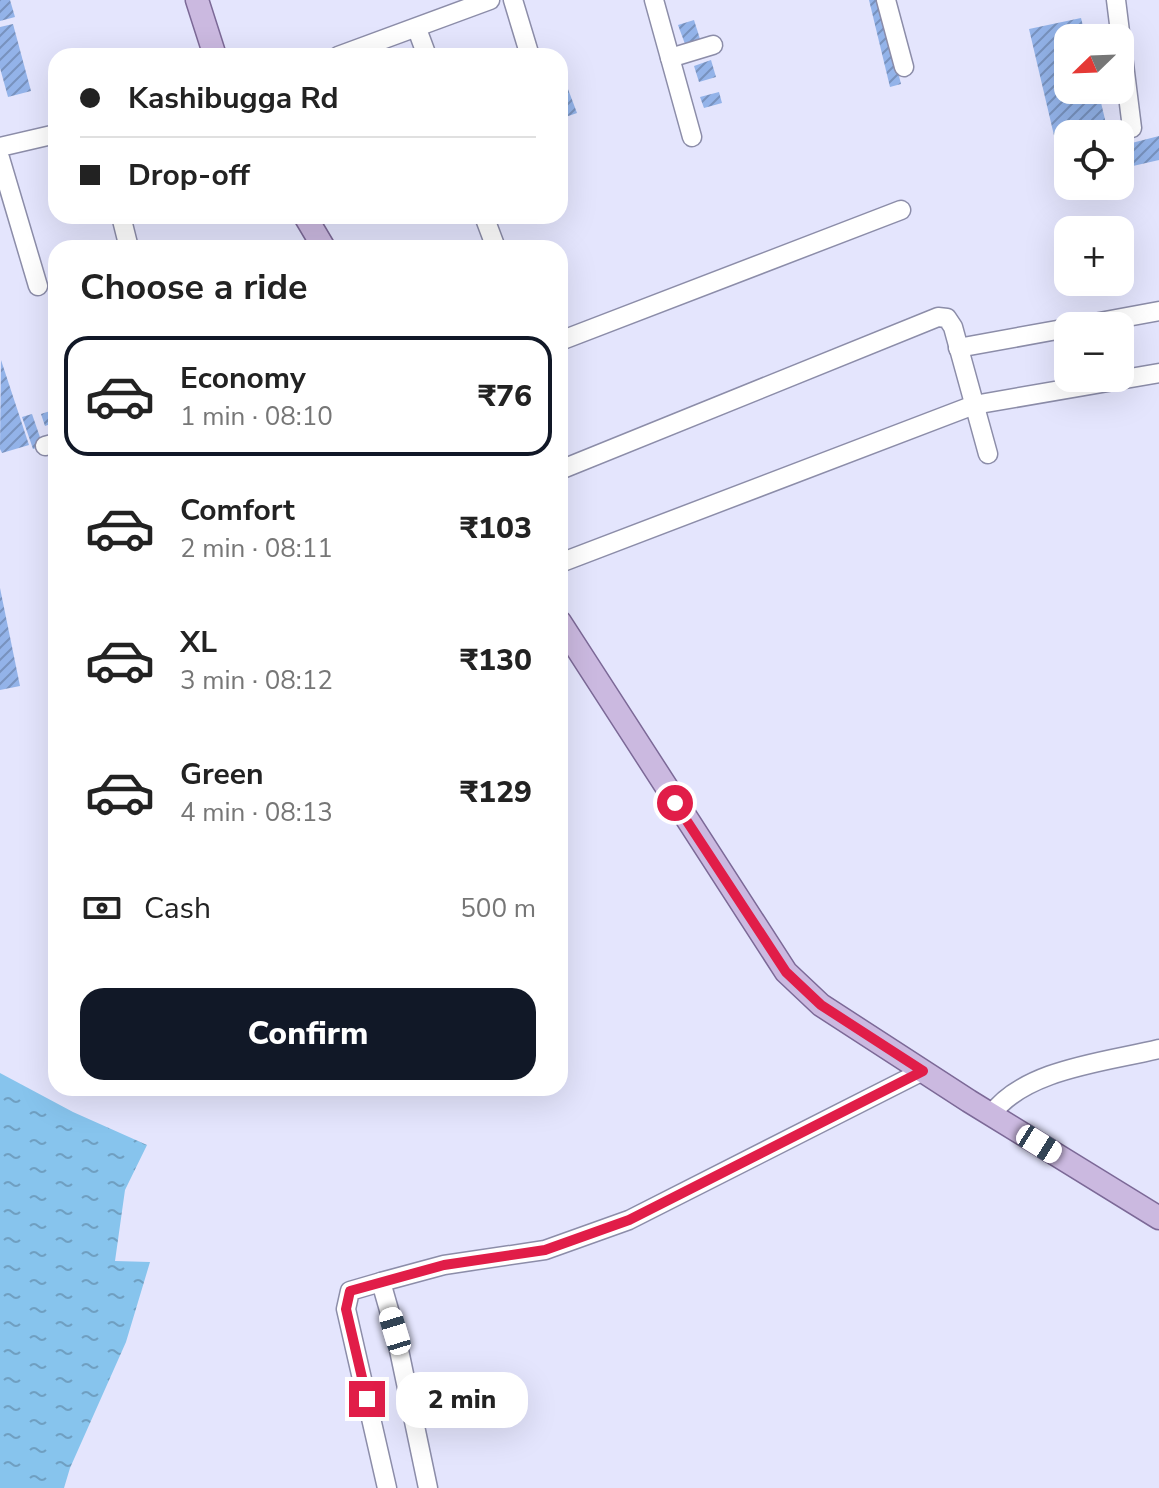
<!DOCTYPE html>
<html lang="en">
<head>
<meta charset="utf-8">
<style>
  :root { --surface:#fff; --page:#f6f6f6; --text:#222; --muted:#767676; --line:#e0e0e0; --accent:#111827 }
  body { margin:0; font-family:"Nunito Sans",sans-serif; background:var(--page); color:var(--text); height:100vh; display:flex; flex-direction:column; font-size:30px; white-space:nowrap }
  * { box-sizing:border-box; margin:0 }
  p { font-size:26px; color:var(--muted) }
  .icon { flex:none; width:44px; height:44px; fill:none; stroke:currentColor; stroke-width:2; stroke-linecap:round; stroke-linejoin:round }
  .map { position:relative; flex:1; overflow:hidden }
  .side { position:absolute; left:48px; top:240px; width:520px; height:856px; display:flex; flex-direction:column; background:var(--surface); border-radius:24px; box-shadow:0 8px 32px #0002 }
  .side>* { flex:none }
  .guide { position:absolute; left:48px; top:48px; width:520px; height:176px; border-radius:24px; box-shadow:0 8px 32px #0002; display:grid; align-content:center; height:176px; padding:0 32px; background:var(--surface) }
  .needle { width:52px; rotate:247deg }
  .fabs { position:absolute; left:1054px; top:24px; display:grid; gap:16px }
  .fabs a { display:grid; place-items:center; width:80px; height:80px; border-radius:16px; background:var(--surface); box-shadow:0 8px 32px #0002; font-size:40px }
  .end { position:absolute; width:36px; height:36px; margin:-18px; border:10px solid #e11d48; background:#fff; box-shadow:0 0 0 4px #fff }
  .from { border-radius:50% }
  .bubble { position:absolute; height:56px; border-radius:24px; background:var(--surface); box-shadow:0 8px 32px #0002; font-size:26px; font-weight:800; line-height:56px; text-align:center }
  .car { position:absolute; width:24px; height:48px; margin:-24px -12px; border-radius:10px; box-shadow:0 0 6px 2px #0007; background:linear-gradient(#fff 24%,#345 0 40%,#fff 0 76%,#345 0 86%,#fff 0) }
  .guide b { display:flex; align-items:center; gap:28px; height:76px; font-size:30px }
  .guide b+b { border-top:2px solid var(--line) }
  .guide i { width:20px; height:20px; background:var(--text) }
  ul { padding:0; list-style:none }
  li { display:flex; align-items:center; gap:24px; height:120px; margin:0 16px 12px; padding:0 16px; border:4px solid transparent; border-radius:24px }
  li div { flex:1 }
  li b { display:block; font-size:30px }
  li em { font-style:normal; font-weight:800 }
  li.on { border-color:var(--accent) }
  li>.icon { width:72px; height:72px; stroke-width:1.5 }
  h2 { padding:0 32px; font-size:36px; line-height:96px }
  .pay { display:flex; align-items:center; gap:20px; height:88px; padding:0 32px; font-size:30px }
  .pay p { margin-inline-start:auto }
  .action { display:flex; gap:16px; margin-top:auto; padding:16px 32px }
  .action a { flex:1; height:92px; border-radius:24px; background:var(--accent); color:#fff; font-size:32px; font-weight:800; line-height:92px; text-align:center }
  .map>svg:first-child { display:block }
  .water { fill:url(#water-ripples) }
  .building { fill:url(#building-hatch) }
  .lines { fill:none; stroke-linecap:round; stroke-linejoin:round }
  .minor-casing { stroke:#8c8da9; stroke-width:21 }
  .major-casing { stroke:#7c6997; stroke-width:25 }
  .minor { stroke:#fff; stroke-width:18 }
  .major { stroke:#cbb9e0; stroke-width:22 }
  .route { stroke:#e11d48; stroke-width:10 }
</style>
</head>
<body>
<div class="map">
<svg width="1159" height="1488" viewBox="0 0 1159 1488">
  <defs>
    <pattern id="water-ripples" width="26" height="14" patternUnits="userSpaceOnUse" patternTransform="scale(2)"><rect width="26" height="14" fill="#87c4ed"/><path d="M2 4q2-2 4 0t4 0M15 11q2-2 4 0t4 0" fill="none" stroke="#6f9fc1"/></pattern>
    <pattern id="building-hatch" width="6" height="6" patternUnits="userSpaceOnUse" patternTransform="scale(2)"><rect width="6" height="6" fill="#93b3e9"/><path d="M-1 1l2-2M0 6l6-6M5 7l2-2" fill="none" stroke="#7892be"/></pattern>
  </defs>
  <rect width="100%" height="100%" fill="#e4e5fd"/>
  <polygon class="water" points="0,1073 73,1112 147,1145 125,1190 115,1261 150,1262 126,1342 70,1468 64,1488 0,1488"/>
  <g class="building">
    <polygon points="0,0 10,0 15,17 0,21"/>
    <polygon points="869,0 880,0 901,84 890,87"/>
    <polygon points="1081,18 1086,38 1068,38 1068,90 1098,90 1108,132 1068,134 1068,142 1056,144 1029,29"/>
    <polygon points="694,20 700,39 685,44 678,25"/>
    <polygon points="13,24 31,91 8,97 0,68 0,27"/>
    <polygon points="711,60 716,77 699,82 694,66"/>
    <polygon points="565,81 577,113 560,119 560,82"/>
    <polygon points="719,92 722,103 704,108 700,97"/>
    <polygon points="1159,136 1159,160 1120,169 1120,146"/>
    <polygon points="1,360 29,445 2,453 0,449"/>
    <polygon points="56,409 56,422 45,426 41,414"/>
    <polygon points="32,414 43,446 33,449 22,417"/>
    <polygon points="0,588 20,686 0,690"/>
  </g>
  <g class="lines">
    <defs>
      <g id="minor">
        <polyline points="513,0 530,56"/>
        <polyline points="654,0 692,137"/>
        <polyline points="886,0 904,67"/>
        <polyline points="1116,0 1132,128"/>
        <polyline points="417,29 427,56"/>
        <polyline points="338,56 490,0"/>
        <polyline points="670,58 713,45"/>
        <polyline points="0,147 56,134"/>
        <polyline points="0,158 38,286"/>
        <polyline points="121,216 129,248"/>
        <polyline points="484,216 496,248"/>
        <polyline points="1078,326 1159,311"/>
        <polyline points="560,341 901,210"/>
        <polyline points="958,348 1068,328"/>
        <polyline points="45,446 56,443"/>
        <polyline points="560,470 938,317 947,318 953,327 988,454"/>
        <polyline points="560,563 974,405 1159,373"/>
        <path d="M991,1115C1024,1069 1106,1062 1159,1049"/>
        <polyline points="381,1282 350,1291 346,1309 387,1488"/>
        <polyline points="428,1488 395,1331 381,1282 444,1265 545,1250 629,1220 923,1071"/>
      </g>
      <g id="major">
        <polyline points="197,0 215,56"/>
        <polyline points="305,216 324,248"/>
        <polyline points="560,622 786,972 821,1005 969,1101 1159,1218"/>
      </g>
    </defs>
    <use href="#minor" class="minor-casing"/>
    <use href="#major" class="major-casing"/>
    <use href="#minor" class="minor"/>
    <use href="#major" class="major"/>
  </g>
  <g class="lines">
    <polyline class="route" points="367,1399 346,1309 350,1291 444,1265 545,1250 629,1220 923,1071 821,1005 786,972 675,803"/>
  </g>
</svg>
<div class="fabs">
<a><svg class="needle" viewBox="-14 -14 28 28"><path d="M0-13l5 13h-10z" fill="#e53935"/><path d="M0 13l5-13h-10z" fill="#767676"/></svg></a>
<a><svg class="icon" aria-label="locate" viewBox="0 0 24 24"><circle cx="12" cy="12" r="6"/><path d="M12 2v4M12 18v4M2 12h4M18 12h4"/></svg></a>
<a>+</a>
<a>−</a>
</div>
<i class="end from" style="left:675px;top:803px"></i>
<i class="end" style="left:367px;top:1399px"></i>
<div class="bubble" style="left:396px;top:1372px;width:132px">2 min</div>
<i class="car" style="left:1039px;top:1144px;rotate:122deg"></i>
<i class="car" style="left:395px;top:1331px;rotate:343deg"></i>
<div class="guide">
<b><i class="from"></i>Kashibugga Rd</b>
<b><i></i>Drop-off</b>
</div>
<section class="side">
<h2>Choose a ride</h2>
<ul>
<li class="on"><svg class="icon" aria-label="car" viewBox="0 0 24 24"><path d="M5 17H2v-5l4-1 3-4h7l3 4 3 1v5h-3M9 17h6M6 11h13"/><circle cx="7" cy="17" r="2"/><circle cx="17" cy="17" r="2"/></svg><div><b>Economy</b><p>1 min · 08:10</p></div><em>₹76</em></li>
<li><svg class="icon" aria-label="car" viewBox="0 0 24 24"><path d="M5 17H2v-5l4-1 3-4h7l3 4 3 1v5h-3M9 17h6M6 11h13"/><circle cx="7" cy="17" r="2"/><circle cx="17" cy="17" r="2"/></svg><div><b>Comfort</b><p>2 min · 08:11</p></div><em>₹103</em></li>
<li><svg class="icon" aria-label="car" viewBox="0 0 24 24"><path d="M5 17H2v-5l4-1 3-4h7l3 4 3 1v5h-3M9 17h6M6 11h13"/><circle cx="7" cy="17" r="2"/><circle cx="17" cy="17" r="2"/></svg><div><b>XL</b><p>3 min · 08:12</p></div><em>₹130</em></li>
<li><svg class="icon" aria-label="car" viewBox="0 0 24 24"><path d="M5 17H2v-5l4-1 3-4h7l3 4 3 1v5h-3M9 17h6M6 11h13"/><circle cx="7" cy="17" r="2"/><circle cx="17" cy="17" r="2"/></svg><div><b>Green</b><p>4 min · 08:13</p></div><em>₹129</em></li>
</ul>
<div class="pay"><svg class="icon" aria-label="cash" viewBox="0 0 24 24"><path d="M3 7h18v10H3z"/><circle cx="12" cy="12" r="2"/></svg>Cash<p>500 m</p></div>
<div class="action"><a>Confirm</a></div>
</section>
</div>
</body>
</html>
